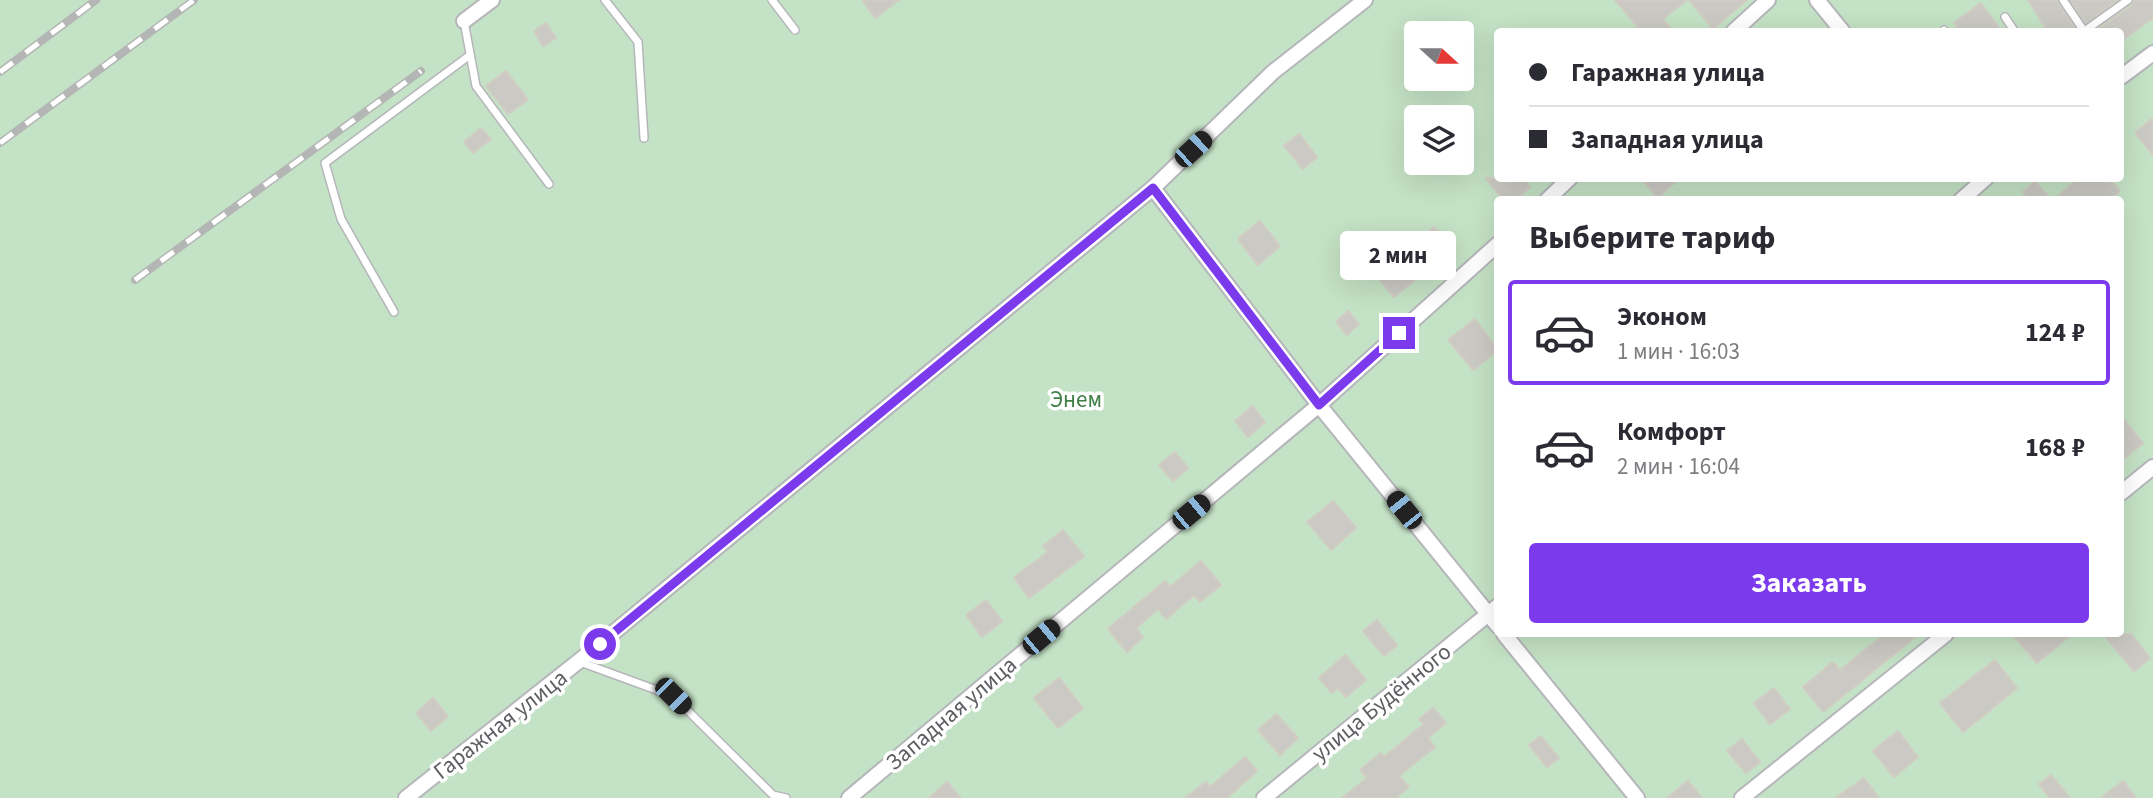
<!DOCTYPE html>
<html lang="ru">
<head>
<meta charset="utf-8">
<style>
  :root { --surface:#fff; --page:#f7f7f7; --text:#2b2b33; --muted:#7c7c81; --line:#e1e1e2; --accent:#7c3aed }
  body { margin:0; font-family:"Source Sans 3",sans-serif; background:var(--page); color:var(--text); height:100vh; display:flex; flex-direction:column; font-size:26px; white-space:nowrap }
  * { box-sizing:border-box; margin:0 }
  p { font-size:23px; color:var(--muted) }
  .icon { flex:none; width:38px; height:38px; fill:none; stroke:currentColor; stroke-width:2; stroke-linecap:round; stroke-linejoin:round }
  .map { position:relative; flex:1; overflow:hidden }
  .details { position:absolute; left:1494px; top:196px; width:630px; height:441px; display:flex; flex-direction:column; background:var(--surface); border-radius:7px; box-shadow:0 7px 28px #0002 }
  .details>* { flex:none }
  .hud { position:absolute; left:1494px; top:28px; width:630px; height:154px; border-radius:7px; box-shadow:0 7px 28px #0002; display:grid; align-content:center; height:154px; padding:0 35px; background:var(--surface) }
  .needle { width:46px; rotate:111deg }
  .tools { position:absolute; left:1404px; top:21px; display:grid; gap:14px }
  .tools a { display:grid; place-items:center; width:70px; height:70px; border-radius:7px; background:var(--surface); box-shadow:0 7px 28px #0002; font-size:35px }
  .end { position:absolute; width:32px; height:32px; margin:-16px; border:9px solid #7c3aed; background:#fff; box-shadow:0 0 0 4px #fff }
  .from { border-radius:50% }
  .bubble { position:absolute; height:49px; border-radius:7px; background:var(--surface); box-shadow:0 7px 28px #0002; font-size:23px; font-weight:700; line-height:49px; text-align:center }
  .car { position:absolute; width:21px; height:42px; margin:-21px -10px; border-radius:9px; box-shadow:0 0 5px 2px #0007; background:linear-gradient(#222 24%,#8ab4d8 0 40%,#222 0 76%,#8ab4d8 0 86%,#222 0) }
  .hud b { display:flex; align-items:center; gap:24px; height:66px; font-size:26px }
  .hud b+b { border-top:2px solid var(--line) }
  .hud i { width:18px; height:18px; background:var(--text) }
  ul { padding:0; list-style:none }
  li { display:flex; align-items:center; gap:21px; height:105px; margin:0 14px 10px; padding:0 21px; border:4px solid transparent; border-radius:7px }
  li div { flex:1 }
  li b { display:block; font-size:26px }
  li em { font-style:normal; font-weight:700 }
  li.active { border-color:var(--accent) }
  li>.icon { width:63px; height:63px; stroke-width:1.5 }
  h2 { padding:0 35px; font-size:32px; line-height:84px }
  .primary-button { display:flex; gap:14px; margin-top:auto; padding:14px 35px }
  .primary-button a { flex:1; height:80px; border-radius:7px; background:var(--accent); color:#fff; font-size:28px; font-weight:700; line-height:80px; text-align:center }
  .map>svg:first-child { display:block }
  .green { fill:#c4e2c5; fill-rule:evenodd }
  .building { fill:#cbc9c3; stroke:#d1cdc4; stroke-width:2 }
  .lines { fill:none; stroke-linecap:round; stroke-linejoin:round }
  .lane-casing { stroke:#b5b6ba; stroke-width:10 }
  .street-casing { stroke:#b5b6ba; stroke-width:18 }
  .lane { stroke:#fff; stroke-width:7 }
  .street { stroke:#fff; stroke-width:14 }
  .rail-casing { stroke:#b4b5b5; stroke-width:8 }
  .rail { stroke:#fff; stroke-width:5; stroke-dasharray:16; stroke-linecap:butt }
  .route { stroke:#7c3aed; stroke-width:9 }
  .labels { text-anchor:middle; stroke-width:7; stroke-linejoin:round; paint-order:stroke }
  .park-label { font-size:23px; fill:#407f45; stroke:#fff }
  .street-label { font-size:23px; fill:#5d5f63; stroke:#fff }
</style>
</head>
<body>
<div class="map">
<svg width="2153" height="798" viewBox="0 0 2153 798">
  <rect width="100%" height="100%" fill="#edece5"/>
  <path class="green" d="M0,0H2153V798H0ZM1498,32H2121V178H1498ZM1416,33H1461V79H1416ZM1416,117H1461V163H1416ZM1498,200H2121V634H1498Z"/>
  <g class="building">
    <polygon points="862,0 899,0 875,18"/>
    <polygon points="1615,0 1687,0 1663,19 1674,32 1642,32"/>
    <polygon points="1689,0 1747,0 1713,29"/>
    <polygon points="2028,0 2057,0 2077,32 2048,32"/>
    <polygon points="2070,0 2117,0 2086,23"/>
    <polygon points="2134,0 2153,0 2153,18 2121,41 2121,32 2094,32 2132,5"/>
    <polygon points="1981,3 2002,32 1961,32 1954,23"/>
    <polygon points="546,23 556,38 543,46 534,31"/>
    <polygon points="506,71 528,100 508,114 486,86"/>
    <polygon points="2153,118 2153,155 2135,133"/>
    <polygon points="481,128 491,139 473,153 464,142"/>
    <polygon points="1299,134 1317,157 1303,169 1284,146"/>
    <polygon points="1486,178 1523,178 1530,187 1515,200 1503,200"/>
    <polygon points="1640,178 1679,178 1658,198"/>
    <polygon points="2078,178 2109,178 2120,191 2110,200 2054,200"/>
    <polygon points="2035,181 2051,200 2029,200 2023,192"/>
    <polygon points="1260,221 1280,246 1258,265 1238,239"/>
    <polygon points="1434,227 1455,253 1435,269 1432,266 1394,297 1374,273 1387,262 1373,247 1387,234 1403,252"/>
    <polygon points="1348,311 1359,324 1347,335 1336,322"/>
    <polygon points="1475,319 1498,350 1473,370 1448,340"/>
    <polygon points="1253,406 1265,422 1248,437 1235,421"/>
    <polygon points="2121,416 2143,443 2121,461"/>
    <polygon points="1175,452 1188,468 1173,481 1159,465"/>
    <polygon points="1333,501 1356,528 1331,550 1307,522"/>
    <polygon points="1063,530 1084,556 1029,598 1014,577 1048,552 1043,546"/>
    <polygon points="1201,561 1221,585 1200,602 1194,595 1166,619 1158,609 1136,628 1143,637 1127,652 1108,629 1165,581 1170,587"/>
    <polygon points="986,600 1002,621 982,637 966,615"/>
    <polygon points="1377,620 1397,645 1384,656 1363,631"/>
    <polygon points="1885,634 1919,634 1823,712 1803,687 1833,662 1840,670"/>
    <polygon points="2012,634 2072,634 2037,663"/>
    <polygon points="2103,634 2131,634 2150,658 2134,671"/>
    <polygon points="1345,655 1366,680 1346,697 1338,688 1332,693 1319,678"/>
    <polygon points="1995,660 2017,688 1963,732 1940,703"/>
    <polygon points="1059,678 1083,708 1058,728 1034,698"/>
    <polygon points="1774,688 1790,709 1770,724 1754,703"/>
    <polygon points="433,698 448,716 431,731 416,713"/>
    <polygon points="1433,708 1446,723 1428,738 1435,747 1399,776 1409,787 1396,798 1342,798 1367,778 1360,770 1381,753 1384,757 1424,724 1419,719"/>
    <polygon points="1276,714 1298,738 1280,755 1258,730"/>
    <polygon points="1898,731 1918,757 1894,777 1873,751"/>
    <polygon points="1541,736 1559,758 1547,767 1529,745"/>
    <polygon points="1742,739 1760,762 1746,773 1727,751"/>
    <polygon points="1245,757 1257,771 1227,798 1185,798 1206,782 1210,787"/>
    <polygon points="2051,775 2070,798 2050,798 2039,784"/>
    <polygon points="1864,778 1879,798 1836,798"/>
    <polygon points="1688,781 1702,798 1667,798"/>
    <polygon points="2123,781 2136,798 2101,798"/>
    <polygon points="947,782 961,798 929,798"/>
  </g>
  <g class="lines">
    <defs>
      <g id="lane">
        <polyline points="605,0 638,42 644,138"/>
        <polyline points="772,0 795,30"/>
        <polyline points="2063,0 2084,31"/>
        <polyline points="2005,17 2015,32"/>
        <polyline points="464,21 476,86 549,184"/>
        <polyline points="1944,30 1945,32"/>
        <polyline points="2083,32 2128,0"/>
        <polyline points="394,312 341,219 325,163 470,55"/>
        <polyline points="580,662 673,696 773,795 786,798"/>
      </g>
      <g id="street">
        <polyline points="1817,0 1843,32"/>
        <polyline points="464,21 492,0"/>
        <polyline points="1733,32 1768,0"/>
        <polyline points="2121,77 2153,53"/>
        <polyline points="1153,188 1319,405 1498,626"/>
        <polyline points="1547,200 1570,178"/>
        <polyline points="1961,200 1986,178"/>
        <polyline points="2121,493 2153,467"/>
        <polyline points="1504,634 1637,798"/>
        <polyline points="406,798 579,661 1153,188 1273,72 1365,0"/>
        <polyline points="849,798 1319,405 1498,244"/>
        <polyline points="1264,798 1498,606"/>
        <polyline points="1742,798 1946,634"/>
      </g>
    </defs>
    <use href="#lane" class="lane-casing"/>
    <use href="#street" class="street-casing"/>
    <use href="#lane" class="lane"/>
    <use href="#street" class="street"/>
    <defs>
      <g id="rail">
        <polyline points="0,72 96,0"/>
        <polyline points="0,143 194,0"/>
        <polyline points="135,280 421,71"/>
      </g>
    </defs>
    <use href="#rail" class="rail-casing"/>
    <use href="#rail" class="rail"/>
  </g>
  <g class="lines">
    <polyline class="route" points="600,644 1153,188 1319,405 1399,333"/>
  </g>
  <g class="labels">
    <g class="park-label">
      <text x="1076" y="407">Энем</text>
    </g>
    <g class="street-label">
      <text transform="translate(1381 702) rotate(-39)" y="8">улица Будённого</text>
      <text transform="translate(951 713) rotate(-40)" y="8">Западная улица</text>
      <text transform="translate(500 724) rotate(-38)" y="8">Гаражная улица</text>
    </g>
  </g>
</svg>
<div class="tools">
<a><svg class="needle" viewBox="-14 -14 28 28"><path d="M0-13l5 13h-10z" fill="#e53935"/><path d="M0 13l5-13h-10z" fill="#7c7c81"/></svg></a>
<a><svg class="icon" aria-label="layers" viewBox="0 0 24 24"><path d="M12 4l9 5-9 5-9-5zM3 14l9 5 9-5"/></svg></a>
</div>
<i class="end from" style="left:600px;top:644px"></i>
<i class="end" style="left:1399px;top:333px"></i>
<div class="bubble" style="left:1340px;top:231px;width:116px">2 мин</div>
<i class="car" style="left:1193px;top:149px;rotate:47deg"></i>
<i class="car" style="left:1404px;top:510px;rotate:321deg"></i>
<i class="car" style="left:1191px;top:512px;rotate:50deg"></i>
<i class="car" style="left:1041px;top:637px;rotate:50deg"></i>
<i class="car" style="left:673px;top:696px;rotate:135deg"></i>
<div class="hud">
<b><i class="from"></i>Гаражная улица</b>
<b><i></i>Западная улица</b>
</div>
<section class="details">
<h2>Выберите тариф</h2>
<ul>
<li class="active"><svg class="icon" aria-label="car" viewBox="0 0 24 24"><path d="M5 17H2v-5l4-1 3-4h7l3 4 3 1v5h-3M9 17h6M6 11h13"/><circle cx="7" cy="17" r="2"/><circle cx="17" cy="17" r="2"/></svg><div><b>Эконом</b><p>1 мин · 16:03</p></div><em>124 ₽</em></li>
<li><svg class="icon" aria-label="car" viewBox="0 0 24 24"><path d="M5 17H2v-5l4-1 3-4h7l3 4 3 1v5h-3M9 17h6M6 11h13"/><circle cx="7" cy="17" r="2"/><circle cx="17" cy="17" r="2"/></svg><div><b>Комфорт</b><p>2 мин · 16:04</p></div><em>168 ₽</em></li>
</ul>
<div class="primary-button"><a>Заказать</a></div>
</section>
</div>
</body>
</html>
